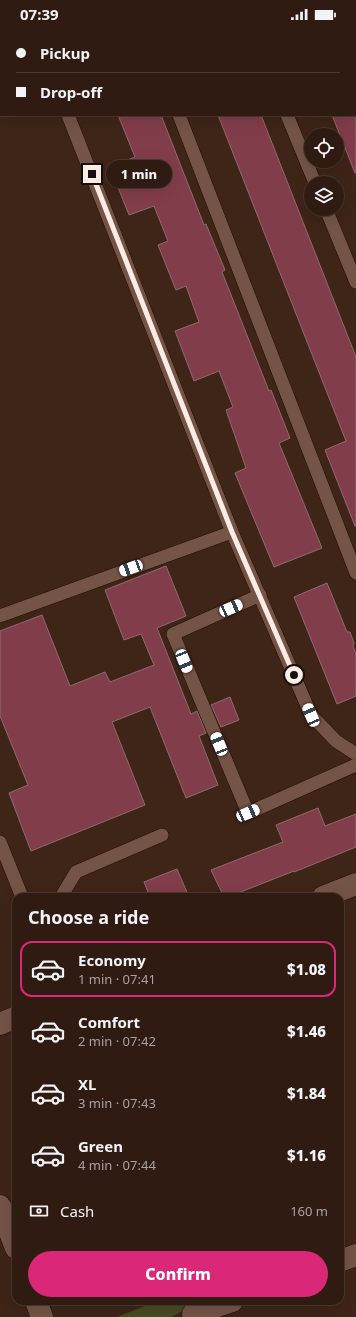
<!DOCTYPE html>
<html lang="en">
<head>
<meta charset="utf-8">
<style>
  :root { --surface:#2f1b12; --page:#37241b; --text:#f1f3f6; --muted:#a7a19f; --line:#4a3932; --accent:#db2777 }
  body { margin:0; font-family:"Noto Sans",sans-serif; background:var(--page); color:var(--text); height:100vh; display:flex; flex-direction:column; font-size:15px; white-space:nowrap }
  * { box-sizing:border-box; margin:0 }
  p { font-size:13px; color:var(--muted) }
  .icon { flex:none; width:22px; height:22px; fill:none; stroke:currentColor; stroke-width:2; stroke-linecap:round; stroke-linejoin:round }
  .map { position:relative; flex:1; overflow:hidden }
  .panel { position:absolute; left:12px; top:865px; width:332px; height:412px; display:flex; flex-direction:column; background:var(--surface); border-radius:12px; box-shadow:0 4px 16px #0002,0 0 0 1px var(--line) }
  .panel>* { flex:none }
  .banner { position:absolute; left:0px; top:0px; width:356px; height:88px; box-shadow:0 4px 16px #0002,0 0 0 1px var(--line); display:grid; align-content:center; height:88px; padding:0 16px; background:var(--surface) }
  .tools { position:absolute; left:304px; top:100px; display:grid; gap:8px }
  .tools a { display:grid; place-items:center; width:40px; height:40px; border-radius:50%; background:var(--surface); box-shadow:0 4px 16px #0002,0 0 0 1px var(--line); font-size:20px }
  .end { position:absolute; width:18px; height:18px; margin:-9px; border:5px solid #feebe3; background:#111; box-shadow:0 0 0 2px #111 }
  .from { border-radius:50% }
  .bubble { position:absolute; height:28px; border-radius:14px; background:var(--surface); box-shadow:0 4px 16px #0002,0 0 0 1px var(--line); font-size:13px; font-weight:800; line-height:28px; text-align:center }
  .car { position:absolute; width:12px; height:24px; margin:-12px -6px; border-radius:5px; box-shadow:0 0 3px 1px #0007; background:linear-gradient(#fff 24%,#345 0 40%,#fff 0 76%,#345 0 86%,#fff 0) }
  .banner b { display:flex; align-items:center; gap:14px; height:38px; font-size:15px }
  .banner b+b { border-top:1px solid var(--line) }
  .banner i { width:10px; height:10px; background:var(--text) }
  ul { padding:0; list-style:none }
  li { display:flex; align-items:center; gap:12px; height:56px; margin:0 8px 6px; padding:0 8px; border:2px solid transparent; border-radius:12px }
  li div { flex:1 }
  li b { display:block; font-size:15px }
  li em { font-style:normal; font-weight:800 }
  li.current { border-color:var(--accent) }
  li>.icon { width:36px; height:36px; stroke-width:1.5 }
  h2 { padding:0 16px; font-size:18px; line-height:48px }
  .pay { display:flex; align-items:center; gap:10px; height:44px; padding:0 16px; font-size:15px }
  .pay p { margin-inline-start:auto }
  .cta { display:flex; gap:8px; margin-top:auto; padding:8px 16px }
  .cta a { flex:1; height:46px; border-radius:24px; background:var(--accent); color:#fff; font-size:16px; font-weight:800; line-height:46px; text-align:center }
  .status { display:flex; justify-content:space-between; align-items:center; height:28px; padding:0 20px; background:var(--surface); direction:ltr }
  .status svg { height:11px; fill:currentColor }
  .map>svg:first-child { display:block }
  .green { fill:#474b23 }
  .building { fill:#823d4a; stroke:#8f6b70 }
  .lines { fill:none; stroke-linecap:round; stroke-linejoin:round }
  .lane-casing { stroke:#250c03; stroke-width:14 }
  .street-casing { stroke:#250c03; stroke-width:23 }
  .lane { stroke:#745447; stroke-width:13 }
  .street { stroke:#745447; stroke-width:22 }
  .route { stroke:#feebe3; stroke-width:5 }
</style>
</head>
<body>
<div class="status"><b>07:39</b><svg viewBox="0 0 49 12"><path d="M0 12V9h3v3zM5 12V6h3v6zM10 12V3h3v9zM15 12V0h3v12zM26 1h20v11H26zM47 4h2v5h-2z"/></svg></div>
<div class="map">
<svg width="356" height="1289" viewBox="0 0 356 1289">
  <rect width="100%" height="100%" fill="#3f2418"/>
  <polygon class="green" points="158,1273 184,1273 187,1280 172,1289 117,1289"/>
  <g class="building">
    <polygon points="118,87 161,87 204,197 206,196 225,242 222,244 269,363 271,362 290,410 279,415 322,520 274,539 235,445 246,440 226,382 233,379 219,343 194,353 175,303 199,294 186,258 176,262 158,217 168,213 154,178 129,187 110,139 135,129"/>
    <polygon points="218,87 261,87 356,329 356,498 355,498 325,422 346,413"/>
    <polygon points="332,87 356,87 356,145 355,145"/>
    <polygon points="166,538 186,588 157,600 191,686 197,683 206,705 199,708 218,757 186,770 150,679 112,694 145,777 31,823 9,765 28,757 0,688 0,603 42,587 70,658 105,644 110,654 154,637 141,606 124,612 105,562"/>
    <polygon points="327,555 347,604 350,604 354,615 353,618 356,626 356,668 337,676 294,569"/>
    <polygon points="230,669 239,692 221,699 211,677"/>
    <polygon points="318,780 325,798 356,786 356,819 294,844 294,843 228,869 224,869 211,842 283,814 276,797"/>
    <polygon points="177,841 189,869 150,869 144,854"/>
  </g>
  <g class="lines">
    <defs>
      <g id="lane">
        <polyline points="252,0 252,1"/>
        <polyline points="137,1 139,0"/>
        <polyline points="355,41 356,41"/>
        <polyline points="0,53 1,53"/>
        <polyline points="68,87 232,504 311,687 336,713 356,726"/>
        <polyline points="179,87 356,545"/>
        <polyline points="287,87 315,155"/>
        <polyline points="326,181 356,254"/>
        <polyline points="260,567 173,606 248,785 356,737"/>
        <polyline points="0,588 232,504"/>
        <polyline points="0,814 22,869"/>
        <polyline points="61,869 76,844 162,807"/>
      </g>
      <g id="street">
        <polyline points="323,869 356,856"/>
        <polyline points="0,996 16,989"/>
        <polyline points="0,1178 16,1220"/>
        <polyline points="340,1233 356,1227"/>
        <polyline points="36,1273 42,1289"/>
        <polyline points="193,1286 232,1273"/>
      </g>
    </defs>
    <use href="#lane" class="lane-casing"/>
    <use href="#street" class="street-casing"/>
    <use href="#lane" class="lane"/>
    <use href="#street" class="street"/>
  </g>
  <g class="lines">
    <polyline class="route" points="92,146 232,504 294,647"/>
  </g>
</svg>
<div class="tools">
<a><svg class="icon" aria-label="locate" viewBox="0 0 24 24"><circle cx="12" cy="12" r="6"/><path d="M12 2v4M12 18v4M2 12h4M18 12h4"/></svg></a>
<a><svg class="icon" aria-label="layers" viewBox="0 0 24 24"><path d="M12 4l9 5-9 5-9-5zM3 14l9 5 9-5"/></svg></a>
</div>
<i class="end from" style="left:294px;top:647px"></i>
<i class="end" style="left:92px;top:146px"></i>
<div class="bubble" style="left:106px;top:132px;width:66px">1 min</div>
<i class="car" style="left:131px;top:540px;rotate:250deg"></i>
<i class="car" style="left:231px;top:580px;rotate:66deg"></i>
<i class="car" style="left:184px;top:633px;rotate:158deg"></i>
<i class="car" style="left:311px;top:687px;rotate:337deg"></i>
<i class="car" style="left:219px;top:716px;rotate:338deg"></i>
<i class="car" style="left:248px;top:785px;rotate:66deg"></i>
<div class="banner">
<b><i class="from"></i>Pickup</b>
<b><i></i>Drop-off</b>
</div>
<section class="panel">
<h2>Choose a ride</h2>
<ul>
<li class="current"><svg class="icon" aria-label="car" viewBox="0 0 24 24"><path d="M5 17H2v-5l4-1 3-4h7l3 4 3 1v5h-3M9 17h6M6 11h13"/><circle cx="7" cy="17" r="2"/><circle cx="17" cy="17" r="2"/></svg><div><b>Economy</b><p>1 min · 07:41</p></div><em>$1.08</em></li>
<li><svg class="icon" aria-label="car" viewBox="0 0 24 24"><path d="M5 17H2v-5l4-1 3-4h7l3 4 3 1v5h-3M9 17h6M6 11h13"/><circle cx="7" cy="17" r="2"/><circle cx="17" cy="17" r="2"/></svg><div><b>Comfort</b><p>2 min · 07:42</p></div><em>$1.46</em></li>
<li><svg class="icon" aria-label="car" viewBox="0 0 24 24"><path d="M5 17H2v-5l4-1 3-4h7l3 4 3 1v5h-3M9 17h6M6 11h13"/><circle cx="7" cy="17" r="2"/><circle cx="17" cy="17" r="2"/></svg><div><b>XL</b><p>3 min · 07:43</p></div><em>$1.84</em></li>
<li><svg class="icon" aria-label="car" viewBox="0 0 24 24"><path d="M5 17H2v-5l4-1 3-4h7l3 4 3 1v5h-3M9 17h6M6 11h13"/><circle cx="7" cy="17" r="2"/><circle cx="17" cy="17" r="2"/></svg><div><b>Green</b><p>4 min · 07:44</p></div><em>$1.16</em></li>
</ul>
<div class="pay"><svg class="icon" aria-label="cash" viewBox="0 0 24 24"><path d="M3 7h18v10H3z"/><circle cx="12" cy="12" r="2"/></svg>Cash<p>160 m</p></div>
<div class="cta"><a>Confirm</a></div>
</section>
</div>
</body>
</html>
